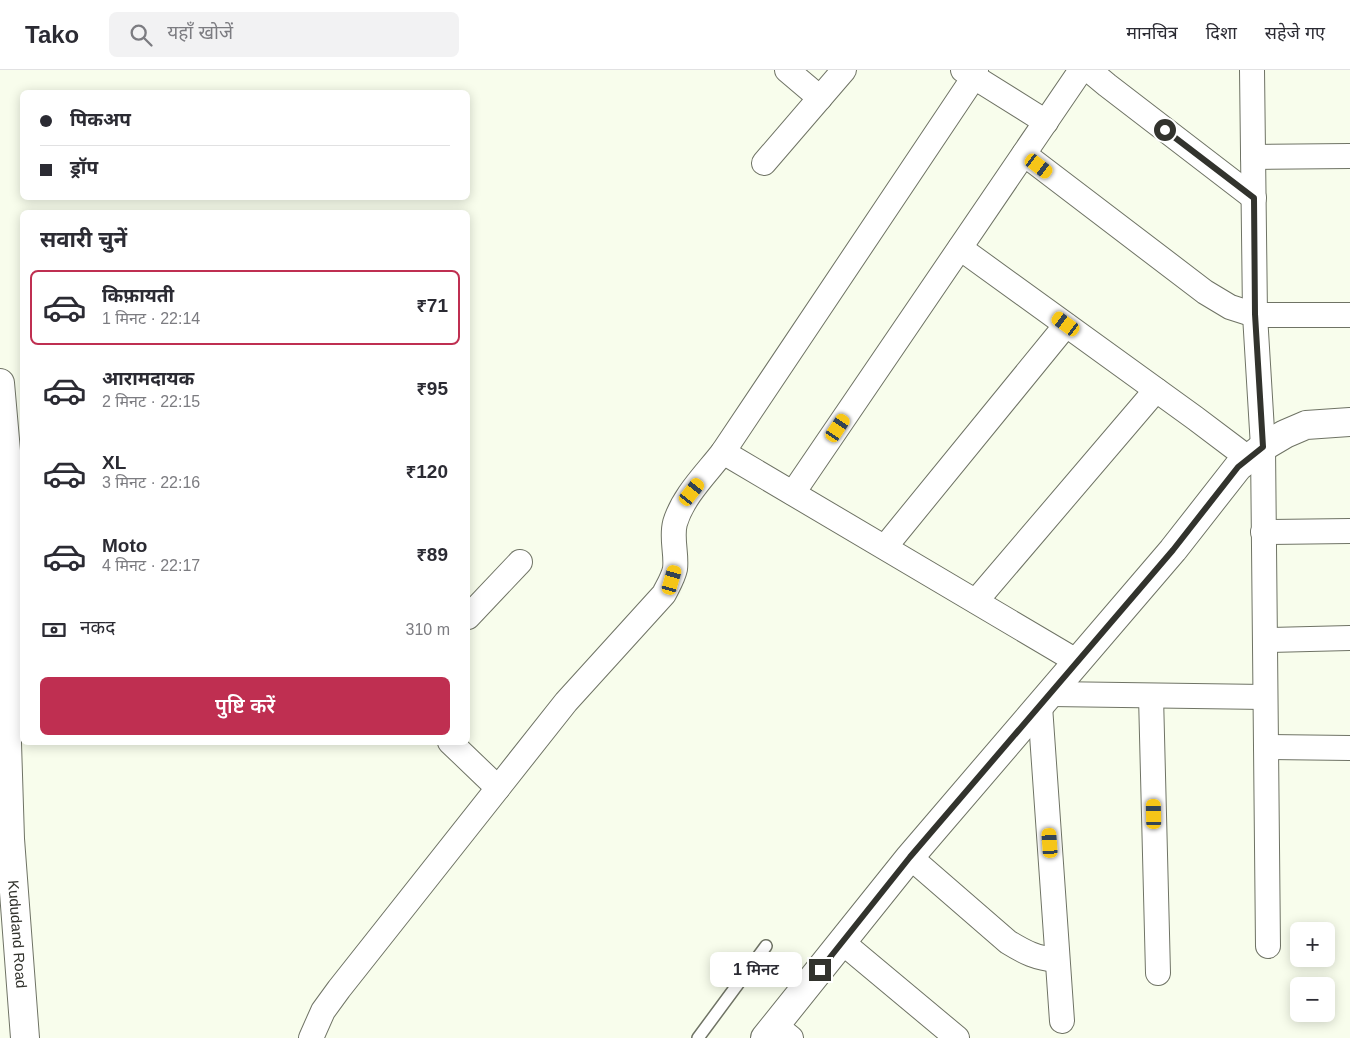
<!DOCTYPE html>
<html lang="hi">
<head>
<meta charset="utf-8">
<style>
  :root { --surface:#fff; --page:#f2f2f3; --text:#2b2b33; --muted:#7c7c81; --line:#e1e1e2; --accent:#bf2f51 }
  body { margin:0; font-family:Helvetica,"Noto Sans Devanagari",sans-serif; background:var(--page); color:var(--text); height:100vh; display:flex; flex-direction:column; font-size:19px; white-space:nowrap }
  * { box-sizing:border-box; margin:0 }
  p { font-size:16px; color:var(--muted) }
  .icon { flex:none; width:28px; height:28px; fill:none; stroke:currentColor; stroke-width:2; stroke-linecap:round; stroke-linejoin:round }
  .map { position:relative; flex:1; overflow:hidden }
  .drawer { position:absolute; left:20px; top:140px; width:450px; height:535px; display:flex; flex-direction:column; background:var(--surface); border-radius:8px; box-shadow:0 2px 12px #0003 }
  .drawer>* { flex:none }
  .hud { position:absolute; left:20px; top:20px; width:450px; height:110px; border-radius:8px; box-shadow:0 2px 12px #0003; display:grid; align-content:center; height:110px; padding:0 20px; background:var(--surface) }
  .tools { position:absolute; left:1290px; top:852px; display:grid; gap:10px }
  .tools a { display:grid; place-items:center; width:45px; height:45px; border-radius:8px; background:var(--surface); box-shadow:0 2px 12px #0003; font-size:25px }
  .end { position:absolute; width:22px; height:22px; margin:-11px; border:6px solid #32332d; background:#fff; box-shadow:0 0 0 2px #fff }
  .from { border-radius:50% }
  .bubble { position:absolute; height:35px; border-radius:8px; background:var(--surface); box-shadow:0 2px 12px #0003; font-size:16px; font-weight:600; line-height:35px; text-align:center }
  .car { position:absolute; width:15px; height:30px; margin:-15px -8px; border-radius:6px; box-shadow:0 0 4px 1px #0007; background:linear-gradient(#f5c518 24%,#345 0 40%,#f5c518 0 76%,#345 0 86%,#f5c518 0) }
  .hud b { display:flex; align-items:center; gap:18px; height:48px; font-size:19px }
  .hud b+b { border-top:1px solid var(--line) }
  .hud i { width:12px; height:12px; background:var(--text) }
  ul { padding:0; list-style:none }
  li { display:flex; align-items:center; gap:15px; height:75px; margin:0 10px 8px; padding:0 10px; border:2px solid transparent; border-radius:8px }
  li div { flex:1 }
  li b { display:block; font-size:19px }
  li em { font-style:normal; font-weight:600 }
  li.selected { border-color:var(--accent) }
  li>.icon { width:45px; height:45px; stroke-width:1.5 }
  h2 { padding:0 20px; font-size:22px; line-height:60px }
  .pay { display:flex; align-items:center; gap:12px; height:55px; padding:0 20px; font-size:19px }
  .pay p { margin-inline-start:auto }
  .cta { display:flex; gap:10px; margin-top:auto; padding:10px 20px }
  .cta a { flex:1; height:58px; border-radius:8px; background:var(--accent); color:#fff; font-size:20px; font-weight:600; line-height:58px; text-align:center }
  header { display:flex; align-items:center; gap:30px; box-sizing:border-box; height:70px; padding:0 25px; background:var(--surface); border-bottom:1px solid var(--line) }
  header strong { font-size:24px }
  nav { display:flex; gap:28px; margin-inline-start:auto; font-size:18px }
  .search { width:350px; height:45px; background:var(--page); display:flex; align-items:center; gap:12px; box-sizing:border-box; padding:0 18px; border-radius:8px; color:var(--muted); font-size:19px }
  .map>svg:first-child { display:block }
  .lines { fill:none; stroke-linecap:round; stroke-linejoin:round }
  .lane-casing { stroke:#6f7365; stroke-width:14 }
  .street-casing { stroke:#6f7365; stroke-width:26 }
  .secondary-casing { stroke:#6f7365; stroke-width:30 }
  .lane { stroke:#fff; stroke-width:11 }
  .street { stroke:#fff; stroke-width:24 }
  .secondary { stroke:#fff; stroke-width:28 }
  .route { stroke:#32332d; stroke-width:6 }
  .labels { text-anchor:middle; stroke-width:5; stroke-linejoin:round; paint-order:stroke }
  .street-label { font-size:15px; fill:#32332d; stroke:#f8fdec }
</style>
</head>
<body>
<header>
<strong>Tako</strong>
<div class="search"><svg class="icon" aria-label="search" viewBox="0 0 24 24"><circle cx="10" cy="10" r="6"/><path d="M15 15l6 6"/></svg>यहाँ खोजें</div>
<nav><a>मानचित्र</a><a>दिशा</a><a>सहेजे गए</a></nav>
</header>
<div class="map">
<svg width="1350" height="968" viewBox="0 0 1350 968">
  <rect width="100%" height="100%" fill="#f8fdec"/>
  <g class="lines">
    <defs>
      <polyline id="lane" points="698,968 766,876"/>
      <g id="street">
        <polyline points="787,0 820,28"/>
        <polyline points="963,0 1046,52"/>
        <polyline points="1089,0 1107,15 1254,128"/>
        <polyline points="1252,0 1255,245 1263,377 1268,876"/>
        <polyline points="1024,84 1205,222 1230,237 1255,245 1350,245"/>
        <polyline points="1253,87 1350,86"/>
        <polyline points="764,93 844,0"/>
        <polyline points="960,178 1195,348 1248,388"/>
        <polyline points="723,382 1078,592"/>
        <polyline points="793,423 1081,0"/>
        <polyline points="1263,462 1350,461"/>
        <polyline points="885,477 1066,255"/>
        <polyline points="976,531 1156,320"/>
        <polyline points="468,547 520,492"/>
        <polyline points="1265,570 1350,568"/>
        <polyline points="1051,624 1265,627"/>
        <polyline points="1151,626 1158,903"/>
        <polyline points="1040,636 1062,951"/>
        <polyline points="450,672 498,718"/>
        <polyline points="1266,677 1350,678"/>
        <path d="M910,787L1008,872C1026,883 1036,888 1057,890"/>
        <polyline points="842,872 957,968"/>
        <polyline points="775,955 791,968"/>
        <path d="M311,968L323,941L339,919L566,632L664,524C668,516 673,508 675,499C677,484 671,468 675,453C683,426 706,404 723,382L974,7L976,0"/>
      </g>
      <g id="secondary">
        <path id="s1" d="M0,313L6,381L13,491L7,673L10,769L25,968"/>
        <polyline points="765,968 910,787 1173,480 1238,397 1263,377 1285,364 1306,355 1350,352"/>
      </g>
    </defs>
    <use href="#lane" class="lane-casing"/>
    <use href="#street" class="street-casing"/>
    <use href="#secondary" class="secondary-casing"/>
    <use href="#lane" class="lane"/>
    <use href="#street" class="street"/>
    <use href="#secondary" class="secondary"/>
  </g>
  <g class="lines">
    <polyline class="route" points="820,900 910,787 1173,480 1238,397 1263,377 1255,244 1254,128 1165,60"/>
  </g>
  <g class="labels">
    <g class="street-label">
      <text dy="5" stroke="none"><textPath href="#s1" startOffset="552">Kududand Road</textPath></text>
    </g>
  </g>
</svg>
<div class="tools">
<a>+</a>
<a>−</a>
</div>
<i class="end from" style="left:1165px;top:60px"></i>
<i class="end" style="left:820px;top:900px"></i>
<div class="bubble" style="left:710px;top:882px;width:92px">1 मिनट</div>
<i class="car" style="left:1039px;top:96px;rotate:127deg"></i>
<i class="car" style="left:1066px;top:254px;rotate:306deg"></i>
<i class="car" style="left:838px;top:358px;rotate:34deg"></i>
<i class="car" style="left:692px;top:422px;rotate:38deg"></i>
<i class="car" style="left:672px;top:510px;rotate:16deg"></i>
<i class="car" style="left:1154px;top:744px;rotate:359deg"></i>
<i class="car" style="left:1050px;top:773px;rotate:356deg"></i>
<div class="hud">
<b><i class="from"></i>पिकअप</b>
<b><i></i>ड्रॉप</b>
</div>
<section class="drawer">
<h2>सवारी चुनें</h2>
<ul>
<li class="selected"><svg class="icon" aria-label="car" viewBox="0 0 24 24"><path d="M5 17H2v-5l4-1 3-4h7l3 4 3 1v5h-3M9 17h6M6 11h13"/><circle cx="7" cy="17" r="2"/><circle cx="17" cy="17" r="2"/></svg><div><b>किफ़ायती</b><p>1 मिनट · 22:14</p></div><em>₹71</em></li>
<li><svg class="icon" aria-label="car" viewBox="0 0 24 24"><path d="M5 17H2v-5l4-1 3-4h7l3 4 3 1v5h-3M9 17h6M6 11h13"/><circle cx="7" cy="17" r="2"/><circle cx="17" cy="17" r="2"/></svg><div><b>आरामदायक</b><p>2 मिनट · 22:15</p></div><em>₹95</em></li>
<li><svg class="icon" aria-label="car" viewBox="0 0 24 24"><path d="M5 17H2v-5l4-1 3-4h7l3 4 3 1v5h-3M9 17h6M6 11h13"/><circle cx="7" cy="17" r="2"/><circle cx="17" cy="17" r="2"/></svg><div><b>XL</b><p>3 मिनट · 22:16</p></div><em>₹120</em></li>
<li><svg class="icon" aria-label="car" viewBox="0 0 24 24"><path d="M5 17H2v-5l4-1 3-4h7l3 4 3 1v5h-3M9 17h6M6 11h13"/><circle cx="7" cy="17" r="2"/><circle cx="17" cy="17" r="2"/></svg><div><b>Moto</b><p>4 मिनट · 22:17</p></div><em>₹89</em></li>
</ul>
<div class="pay"><svg class="icon" aria-label="cash" viewBox="0 0 24 24"><path d="M3 7h18v10H3z"/><circle cx="12" cy="12" r="2"/></svg>नकद<p>310 m</p></div>
<div class="cta"><a>पुष्टि करें</a></div>
</section>
</div>
</body>
</html>
